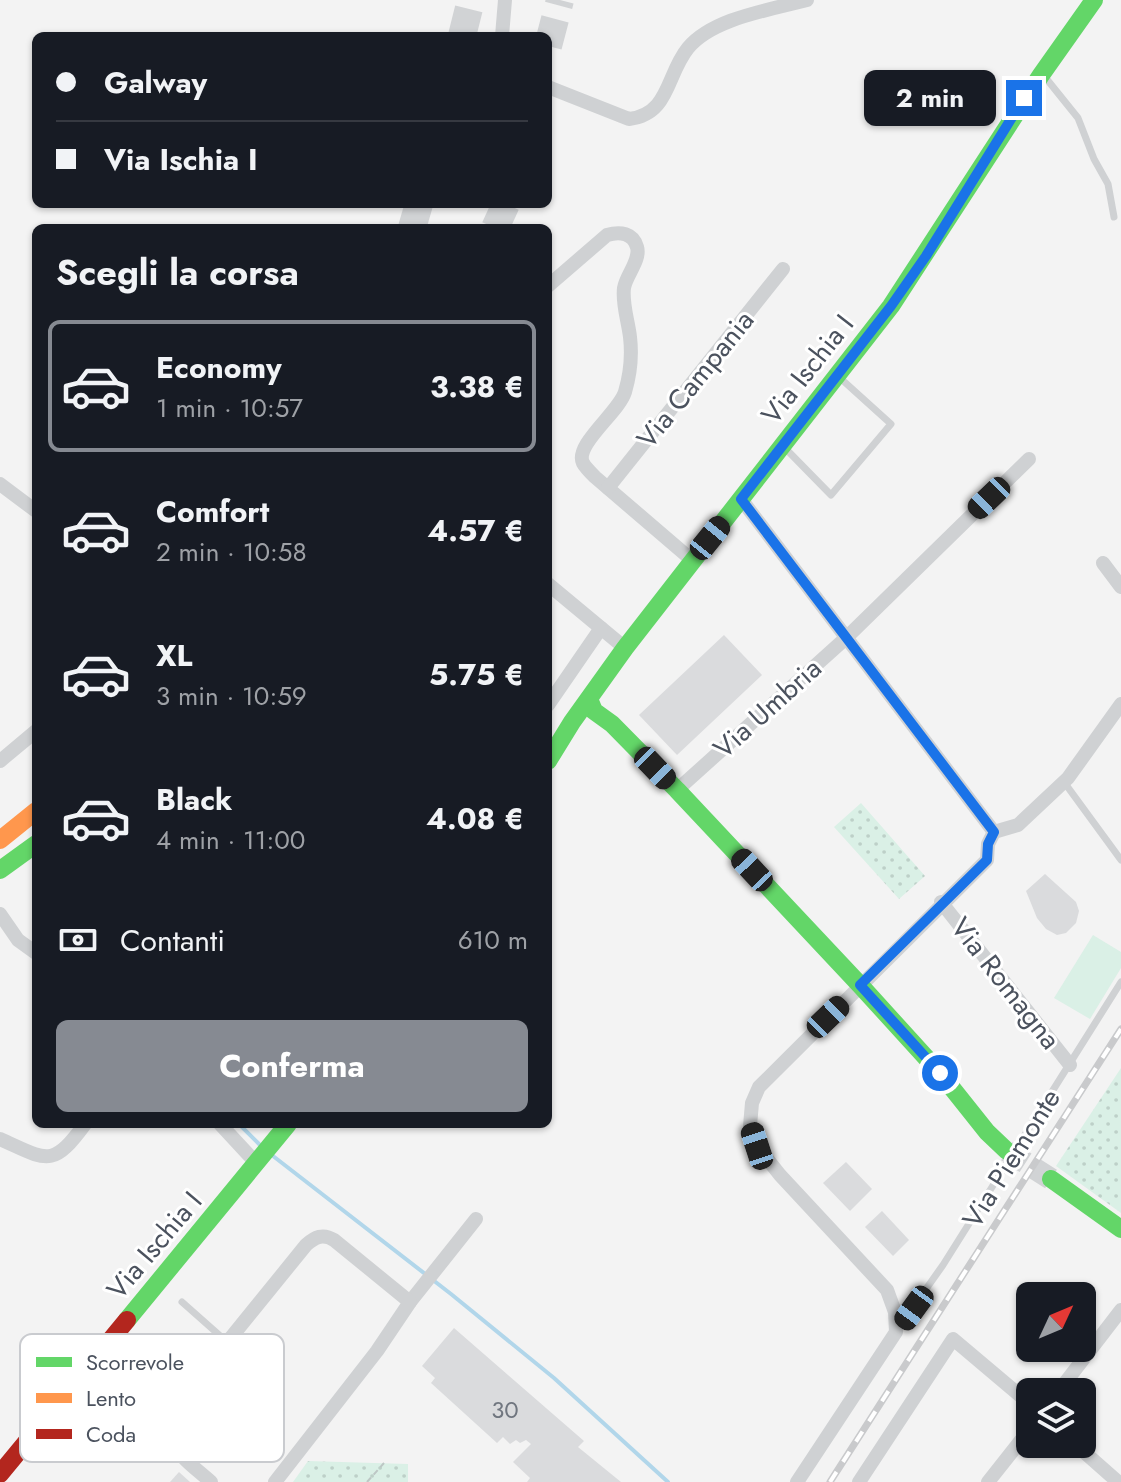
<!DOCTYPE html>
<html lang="it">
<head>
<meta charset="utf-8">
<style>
  :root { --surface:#171b24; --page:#20242c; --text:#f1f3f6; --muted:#9ea1a6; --line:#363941; --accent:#868a92 }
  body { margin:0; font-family:Jost,sans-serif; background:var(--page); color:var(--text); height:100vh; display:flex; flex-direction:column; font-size:30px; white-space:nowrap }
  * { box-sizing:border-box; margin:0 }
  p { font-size:26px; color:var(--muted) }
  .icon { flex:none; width:44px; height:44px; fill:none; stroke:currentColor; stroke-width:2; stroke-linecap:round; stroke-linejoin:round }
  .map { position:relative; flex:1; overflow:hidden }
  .side { position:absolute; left:32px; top:224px; width:520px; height:904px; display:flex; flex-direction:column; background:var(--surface); border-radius:12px; box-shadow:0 2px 6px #0004 }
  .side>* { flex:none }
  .hud { position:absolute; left:32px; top:32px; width:520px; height:176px; border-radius:12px; box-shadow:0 2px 6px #0004; display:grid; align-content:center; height:176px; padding:0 24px; background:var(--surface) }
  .needle { width:52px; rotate:46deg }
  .tools { position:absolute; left:1016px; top:1282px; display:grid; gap:16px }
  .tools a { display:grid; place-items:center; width:80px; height:80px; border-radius:12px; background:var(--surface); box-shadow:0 2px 6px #0004; font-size:40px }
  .end { position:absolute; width:36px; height:36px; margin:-18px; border:10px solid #1a73e8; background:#fff; box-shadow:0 0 0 4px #fff }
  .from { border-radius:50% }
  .bubble { position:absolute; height:56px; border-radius:12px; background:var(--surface); box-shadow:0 2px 6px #0004; font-size:26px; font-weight:700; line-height:56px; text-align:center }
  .car { position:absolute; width:24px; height:48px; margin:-24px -12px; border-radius:10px; box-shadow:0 0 6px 2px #0007; background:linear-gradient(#222 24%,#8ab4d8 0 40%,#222 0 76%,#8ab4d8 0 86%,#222 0) }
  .hud b { display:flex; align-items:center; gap:28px; height:76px; font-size:30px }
  .hud b+b { border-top:2px solid var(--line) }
  .hud i { width:20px; height:20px; background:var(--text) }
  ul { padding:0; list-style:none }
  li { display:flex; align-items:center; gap:24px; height:132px; margin:0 16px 12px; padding:0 8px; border:4px solid transparent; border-radius:12px }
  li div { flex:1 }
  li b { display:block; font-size:30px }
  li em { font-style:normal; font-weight:700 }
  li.current { border-color:var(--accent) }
  li>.icon { width:72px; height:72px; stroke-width:1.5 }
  h2 { padding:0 24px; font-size:36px; line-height:96px }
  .pay { display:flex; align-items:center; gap:20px; height:88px; padding:0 24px; font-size:30px }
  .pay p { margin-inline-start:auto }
  .button { display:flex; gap:16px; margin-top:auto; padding:16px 24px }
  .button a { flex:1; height:92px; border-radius:12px; background:var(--accent); color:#fff; font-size:32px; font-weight:700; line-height:92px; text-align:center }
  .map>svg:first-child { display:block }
  .grass { fill:#daf0e6 }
  .park { fill:url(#park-dots) }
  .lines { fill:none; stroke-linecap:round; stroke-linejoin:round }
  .stream { stroke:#b1d6ea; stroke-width:4 }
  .building { fill:#dadbdd }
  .secondary-tunnel { stroke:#d1d3d5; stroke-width:22; stroke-dasharray:22 11; stroke-linecap:butt }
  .highway-tunnel { stroke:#d1d3d5; stroke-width:28; stroke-dasharray:28 14; stroke-linecap:butt }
  .path { stroke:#bdc7c5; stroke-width:2; stroke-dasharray:6 4; stroke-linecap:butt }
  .lane { stroke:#cfd1d3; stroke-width:7 }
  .street { stroke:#cfd1d3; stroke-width:14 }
  .fast { stroke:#63d668; stroke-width:18 }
  .slow { stroke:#ff974d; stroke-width:18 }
  .jam { stroke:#b3261e; stroke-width:18 }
  .rail-casing { stroke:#c9cacc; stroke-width:7 }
  .rail { stroke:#fff; stroke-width:4; stroke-dasharray:12; stroke-linecap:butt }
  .route { stroke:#1a73e8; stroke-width:10 }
  .labels { text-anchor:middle; stroke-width:6; stroke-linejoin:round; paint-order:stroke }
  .number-label { font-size:24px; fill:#70767f }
  .street-label { font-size:28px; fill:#4b525e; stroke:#fff }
  .key { fill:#fff; stroke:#c9cbcf; stroke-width:2 }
  .key-label { font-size:22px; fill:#4b525e }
</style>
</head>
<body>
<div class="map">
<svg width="1121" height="1482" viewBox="0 0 1121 1482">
  <defs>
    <pattern id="park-dots" width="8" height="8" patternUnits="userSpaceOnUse" patternTransform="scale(2)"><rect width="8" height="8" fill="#daf0e6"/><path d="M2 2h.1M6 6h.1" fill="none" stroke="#bdd0c8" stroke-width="1.8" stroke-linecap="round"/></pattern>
  </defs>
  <rect width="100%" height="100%" fill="#f3f3f3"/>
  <polygon class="grass" points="1093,935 1121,952 1121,968 1090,1019 1054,998"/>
  <g class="park">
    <polygon points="861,803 925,876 899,899 834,827"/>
    <polygon points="1121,1068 1121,1213 1056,1166"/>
    <polygon points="308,1461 408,1464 408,1482 293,1482"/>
  </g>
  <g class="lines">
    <g class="stream">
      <polyline points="34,932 36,934"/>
      <polyline points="239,1124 260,1145"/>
      <polyline points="273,1156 451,1294 554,1378 668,1482"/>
    </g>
  </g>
  <g class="building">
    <polygon points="724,635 762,675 677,755 639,715"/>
    <polygon points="1045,874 1076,902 1079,911 1076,923 1066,933 1057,935 1046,929 1037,918 1026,891"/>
    <polygon points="846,1162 872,1189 850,1211 823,1183"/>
    <polygon points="882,1211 909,1240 893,1256 865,1227"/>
    <polygon points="454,1328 584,1441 578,1447 621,1482 527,1482 530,1478 513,1462 531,1444 526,1440 520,1443 516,1440 510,1444 503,1437 497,1443 431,1383 435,1378 422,1366"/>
    <polygon points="179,1472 190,1482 170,1482"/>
  </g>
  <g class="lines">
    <polyline class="secondary-tunnel" points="1007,1151 1051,1179"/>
    <g class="highway-tunnel">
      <polyline points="462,36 471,0"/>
      <polyline points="548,46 560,0"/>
      <polyline points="412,228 419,204"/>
      <polyline points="495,228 506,204"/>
    </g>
    <polyline class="path" points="367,1482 384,1463"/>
    <g class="lane">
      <polyline points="1045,77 1078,118 1094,159 1108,184 1114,217"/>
      <polyline points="785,448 831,495 891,424 839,377"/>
      <polyline points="1064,782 1121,860"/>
      <polyline points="182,1302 226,1341"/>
      <polyline points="897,1330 943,1265 1121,982"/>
    </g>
    <g class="street">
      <polyline points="502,36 505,0"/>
      <path d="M548,87L629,119C670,114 666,75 688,48C713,18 770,10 807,0"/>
      <path d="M548,286L607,235C620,231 633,233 637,247C641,260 626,275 624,288C622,304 628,320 630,337C632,354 630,375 625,392C619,412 574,445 583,463C585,467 591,473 595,477L693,561"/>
      <polyline points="0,484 36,511"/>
      <polyline points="608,488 783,269"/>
      <polyline points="741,499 994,832"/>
      <polyline points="1103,563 1121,587"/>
      <polyline points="548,584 625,648"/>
      <polyline points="548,705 601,628"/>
      <polyline points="0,761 36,731"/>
      <polyline points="677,790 846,638 1029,459"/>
      <polyline points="941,902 1070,1065"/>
      <polyline points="0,914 18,940 36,953"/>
      <polyline points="220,1124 257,1164"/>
      <path d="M0,1139C47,1160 52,1169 85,1124"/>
      <polyline points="410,1302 476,1219"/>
      <polyline points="1058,1392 1121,1310"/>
      <polyline points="1075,1444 1118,1482"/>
      <path d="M211,1482C184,1458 163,1448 174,1408L306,1245C315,1237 323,1233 334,1240L410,1302L377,1351L275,1482"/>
      <polyline points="797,1482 896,1332 895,1312 887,1290 780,1175 757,1146 750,1126 752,1103 759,1087 987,860 988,844 994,832 1018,825 1068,778 1121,704"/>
      <polyline points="859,1482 953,1339 1030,1404"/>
      <polyline points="988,1482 1030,1429"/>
    </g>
    <g class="fast">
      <polyline points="589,699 594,711 612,724 677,790 860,985 940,1073 987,1132 1007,1151"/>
      <polyline points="548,761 572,722 625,648 891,306 1041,75 1094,0"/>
      <polyline points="0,870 36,844"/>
      <polyline points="1051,1179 1121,1229"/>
      <polyline points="127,1320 288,1124"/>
    </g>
    <polyline class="slow" points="0,840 36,811"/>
    <polyline class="jam" points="0,1474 127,1320"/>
    <defs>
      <polyline id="rail" points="830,1482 1121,1029"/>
    </defs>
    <use href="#rail" class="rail-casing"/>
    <use href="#rail" class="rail"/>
  </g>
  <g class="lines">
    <polyline class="route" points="940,1073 860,985 987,860 988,844 994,832 741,499 891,306 926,256 1024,98"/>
  </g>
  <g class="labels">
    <g class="number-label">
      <text x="505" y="1418">30</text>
    </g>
    <g class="street-label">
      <text transform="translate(807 369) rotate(-52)" y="10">Via Ischia I</text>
      <text transform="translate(695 379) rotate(-51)" y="10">Via Campania</text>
      <text transform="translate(767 708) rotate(-42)" y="10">Via Umbria</text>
      <text transform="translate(1006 983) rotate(52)" y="10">Via Romagna</text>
      <text transform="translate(1011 1158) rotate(-58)" y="10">Via Piemonte</text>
      <text transform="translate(154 1245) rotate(-50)" y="10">Via Ischia I</text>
    </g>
  </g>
  <rect x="20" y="1334" width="264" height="128" rx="12" class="key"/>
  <rect x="36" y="1357" width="36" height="10" fill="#63d668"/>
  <rect x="36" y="1393" width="36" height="10" fill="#ff974d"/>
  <rect x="36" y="1429" width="36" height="10" fill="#b3261e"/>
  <g class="key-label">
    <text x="86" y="1370">Scorrevole</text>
    <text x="86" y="1406">Lento</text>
    <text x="86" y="1442">Coda</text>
  </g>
</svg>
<div class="tools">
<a><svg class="needle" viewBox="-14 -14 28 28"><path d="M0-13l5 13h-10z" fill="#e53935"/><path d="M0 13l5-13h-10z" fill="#9ea1a6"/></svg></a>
<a><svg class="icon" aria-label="layers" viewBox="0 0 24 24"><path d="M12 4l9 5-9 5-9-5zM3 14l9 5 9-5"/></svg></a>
</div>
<i class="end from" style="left:940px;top:1073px"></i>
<i class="end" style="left:1024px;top:98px"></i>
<div class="bubble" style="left:864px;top:70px;width:132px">2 min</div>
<i class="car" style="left:989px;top:498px;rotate:226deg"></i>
<i class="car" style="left:710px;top:538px;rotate:39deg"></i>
<i class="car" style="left:655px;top:768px;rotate:136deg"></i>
<i class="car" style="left:752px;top:870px;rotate:317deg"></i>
<i class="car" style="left:828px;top:1017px;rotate:46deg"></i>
<i class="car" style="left:757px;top:1146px;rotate:342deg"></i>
<i class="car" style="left:914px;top:1308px;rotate:216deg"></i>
<div class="hud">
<b><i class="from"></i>Galway</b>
<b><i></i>Via Ischia I</b>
</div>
<section class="side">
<h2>Scegli la corsa</h2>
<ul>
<li class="current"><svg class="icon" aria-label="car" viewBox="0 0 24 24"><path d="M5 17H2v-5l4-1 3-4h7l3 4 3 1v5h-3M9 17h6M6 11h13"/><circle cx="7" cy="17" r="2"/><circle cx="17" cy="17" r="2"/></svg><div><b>Economy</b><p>1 min · 10:57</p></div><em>3.38 €</em></li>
<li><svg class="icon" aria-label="car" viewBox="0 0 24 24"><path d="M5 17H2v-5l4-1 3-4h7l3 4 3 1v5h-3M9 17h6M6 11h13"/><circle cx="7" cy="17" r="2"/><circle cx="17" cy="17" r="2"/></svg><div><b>Comfort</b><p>2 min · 10:58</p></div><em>4.57 €</em></li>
<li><svg class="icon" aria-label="car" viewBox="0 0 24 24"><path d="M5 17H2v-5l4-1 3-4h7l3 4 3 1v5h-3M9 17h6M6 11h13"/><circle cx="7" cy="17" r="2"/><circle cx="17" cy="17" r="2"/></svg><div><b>XL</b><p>3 min · 10:59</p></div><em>5.75 €</em></li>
<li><svg class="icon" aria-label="car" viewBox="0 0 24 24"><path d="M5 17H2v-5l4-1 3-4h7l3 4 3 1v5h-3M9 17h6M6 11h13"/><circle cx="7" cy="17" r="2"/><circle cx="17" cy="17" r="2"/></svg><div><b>Black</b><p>4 min · 11:00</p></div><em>4.08 €</em></li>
</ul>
<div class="pay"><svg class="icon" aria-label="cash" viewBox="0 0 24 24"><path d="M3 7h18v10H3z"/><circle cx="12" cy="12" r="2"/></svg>Contanti<p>610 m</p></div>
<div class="button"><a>Conferma</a></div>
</section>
</div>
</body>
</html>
